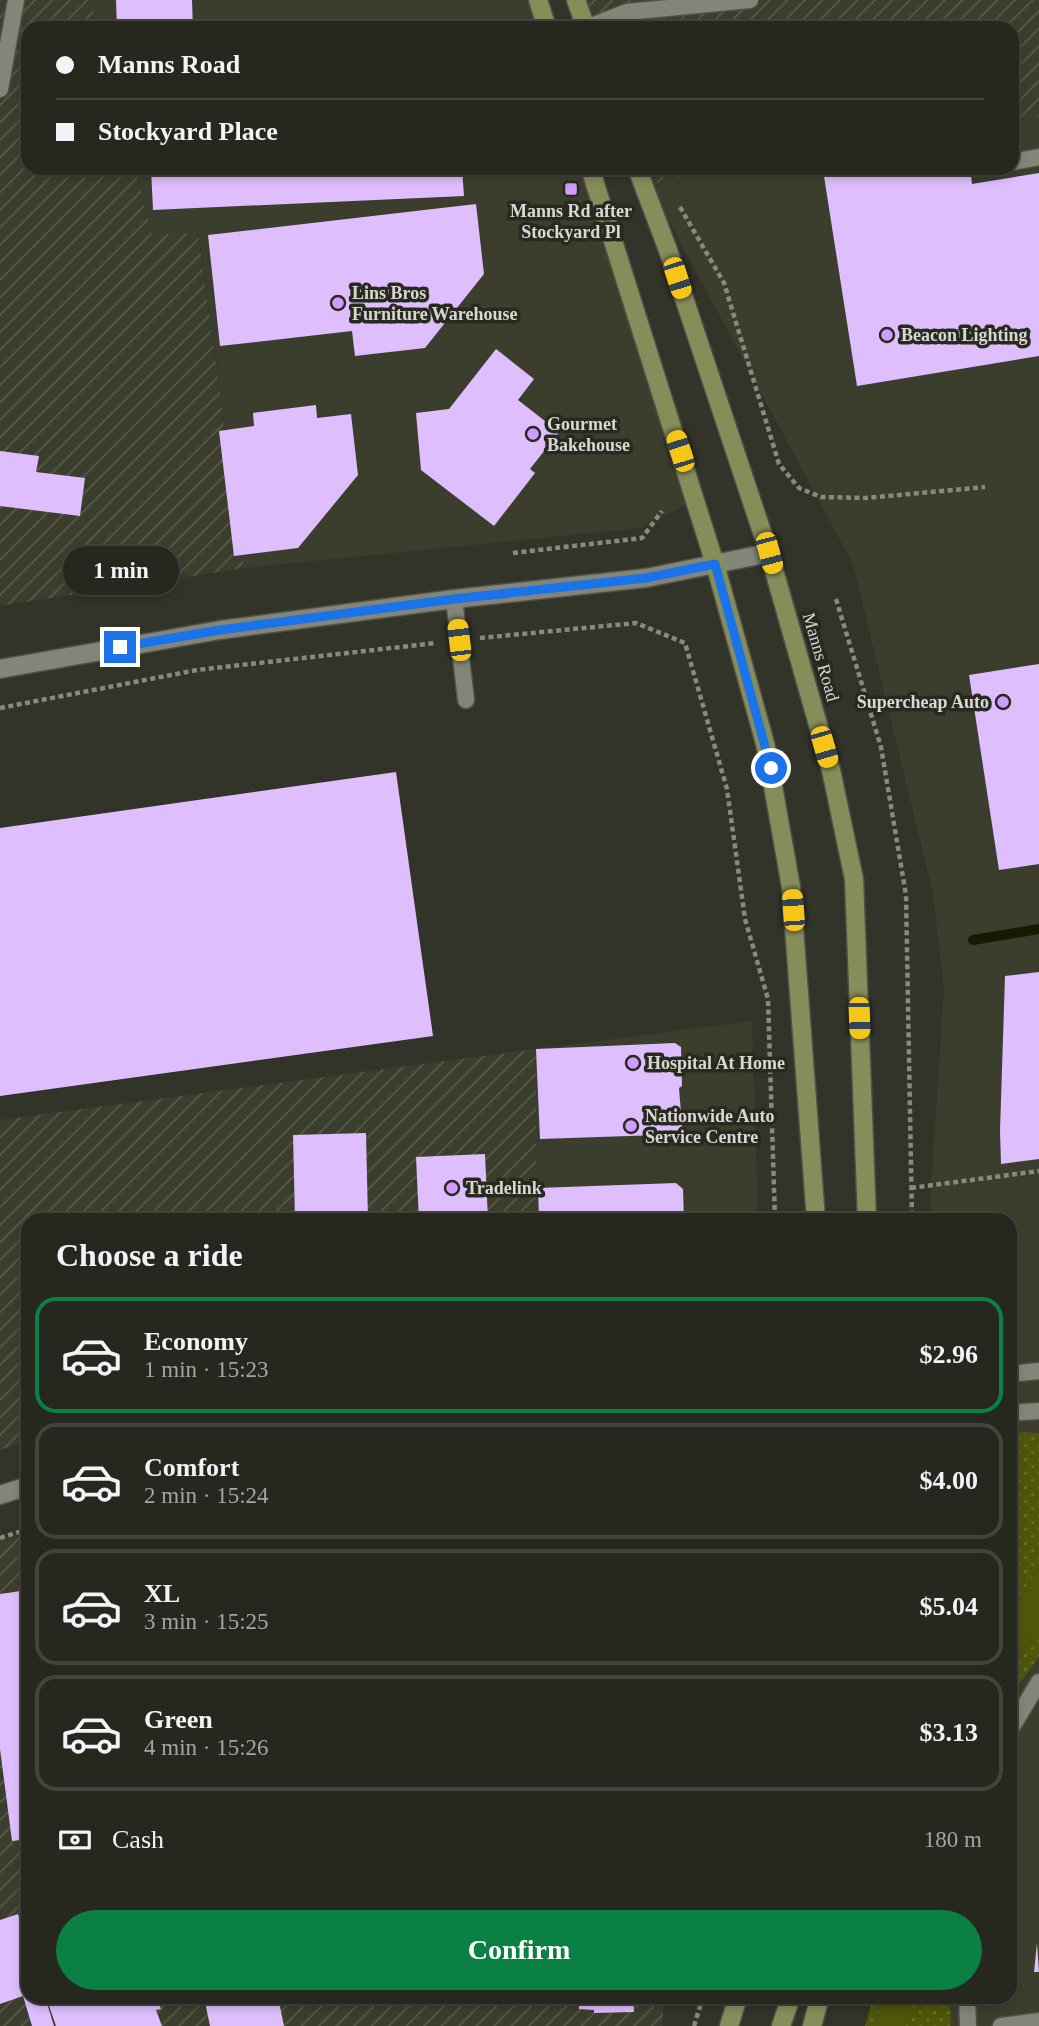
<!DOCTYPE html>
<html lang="en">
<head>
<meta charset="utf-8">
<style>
  :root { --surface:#26271f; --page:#2e2f28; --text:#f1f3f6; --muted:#a4a5a4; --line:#42443d; --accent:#0b8043 }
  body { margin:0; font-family:"Times New Roman",serif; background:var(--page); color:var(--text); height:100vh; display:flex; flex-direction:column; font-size:26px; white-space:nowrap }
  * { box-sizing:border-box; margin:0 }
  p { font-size:23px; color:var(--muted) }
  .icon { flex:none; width:38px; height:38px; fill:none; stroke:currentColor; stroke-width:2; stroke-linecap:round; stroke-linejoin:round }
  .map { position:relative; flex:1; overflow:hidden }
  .side { position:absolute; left:21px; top:1213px; width:996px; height:791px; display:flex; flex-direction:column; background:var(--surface); border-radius:21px; box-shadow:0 4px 10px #0003,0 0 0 2px var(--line) }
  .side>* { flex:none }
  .top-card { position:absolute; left:21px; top:21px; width:998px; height:154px; border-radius:21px; box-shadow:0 4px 10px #0003,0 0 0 2px var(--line); display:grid; align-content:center; height:154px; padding:0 35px; background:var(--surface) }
  .end { position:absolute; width:32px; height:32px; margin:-16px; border:9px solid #1a73e8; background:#fff; box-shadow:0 0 0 4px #fff }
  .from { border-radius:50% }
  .bubble { position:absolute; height:49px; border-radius:24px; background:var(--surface); box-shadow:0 4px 10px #0003,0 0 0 2px var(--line); font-size:23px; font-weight:700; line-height:49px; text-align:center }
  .car { position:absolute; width:21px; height:42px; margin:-21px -10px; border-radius:9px; box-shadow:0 0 5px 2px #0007; background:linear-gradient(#f5c518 24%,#345 0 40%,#f5c518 0 76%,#345 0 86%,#f5c518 0) }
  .top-card b { display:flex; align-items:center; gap:24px; height:66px; font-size:26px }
  .top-card b+b { border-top:2px solid var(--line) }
  .top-card i { width:18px; height:18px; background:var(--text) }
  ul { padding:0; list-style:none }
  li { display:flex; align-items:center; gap:21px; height:116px; margin:0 14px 10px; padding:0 21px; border:4px solid var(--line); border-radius:21px }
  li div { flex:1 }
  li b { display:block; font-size:26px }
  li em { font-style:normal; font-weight:700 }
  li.current { border-color:var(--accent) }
  li>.icon { width:63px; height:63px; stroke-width:1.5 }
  h2 { padding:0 35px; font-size:32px; line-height:84px }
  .pay { display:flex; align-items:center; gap:18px; height:77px; padding:0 35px; font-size:26px }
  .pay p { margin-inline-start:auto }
  .cta { display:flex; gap:14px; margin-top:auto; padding:14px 35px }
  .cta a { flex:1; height:80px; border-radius:42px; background:var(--accent); color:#fff; font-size:28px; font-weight:700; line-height:80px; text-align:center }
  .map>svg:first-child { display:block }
  .built { fill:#3c3e2d }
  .industrial { fill:url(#industrial-furrows) }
  .grass { fill:url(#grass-dots) }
  .garden { fill:#4f550a }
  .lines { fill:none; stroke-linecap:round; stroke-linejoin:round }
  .stream { stroke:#171a00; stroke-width:10 }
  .building { fill:#debefd }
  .service-casing { stroke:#4f5048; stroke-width:19 }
  .minor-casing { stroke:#4f5048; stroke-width:21 }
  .tertiary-casing { stroke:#4f5048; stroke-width:21 }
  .primary-casing { stroke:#4f5048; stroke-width:21 }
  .path { stroke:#888a81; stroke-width:4.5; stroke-dasharray:5 3.5; stroke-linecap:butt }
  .service { stroke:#838579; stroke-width:16 }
  .minor { stroke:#838579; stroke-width:18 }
  .tertiary { stroke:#838579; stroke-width:18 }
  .primary { stroke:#878d5a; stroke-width:18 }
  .route { stroke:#1a73e8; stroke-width:9 }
  .poi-dot { fill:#d09dfe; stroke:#282a20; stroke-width:2.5 }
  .labels { text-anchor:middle; stroke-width:7; stroke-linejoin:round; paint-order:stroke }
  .poi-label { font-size:18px; font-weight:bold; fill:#d7d8d2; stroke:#282a20; text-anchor:start }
  .street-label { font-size:18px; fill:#d7d8d2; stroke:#282a20 }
</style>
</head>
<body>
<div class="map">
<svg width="1039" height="2026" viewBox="0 0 1039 2026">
  <defs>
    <pattern id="industrial-furrows" width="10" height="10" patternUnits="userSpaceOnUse" patternTransform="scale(1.75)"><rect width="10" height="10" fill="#3c3e2d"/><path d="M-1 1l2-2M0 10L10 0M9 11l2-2" fill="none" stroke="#57594b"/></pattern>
    <pattern id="grass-dots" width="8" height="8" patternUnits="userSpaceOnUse" patternTransform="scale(1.75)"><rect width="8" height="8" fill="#4f550a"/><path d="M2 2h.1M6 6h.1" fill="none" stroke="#686d2d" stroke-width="1.8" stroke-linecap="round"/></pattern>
  </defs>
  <rect width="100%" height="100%" fill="#323429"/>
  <g class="built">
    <polygon points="91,0 531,0 539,28 98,28"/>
    <polygon points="1039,117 1039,1433 1010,1433 1010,1220 929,1220 944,989 933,893 853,564 649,184 731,168 1012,168 1012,122"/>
    <polygon points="135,168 583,168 690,503 640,528 244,568 199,234 152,235"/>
    <polygon points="752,1021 758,1220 536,1220 536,1049"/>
    <polygon points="1039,1657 1039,2026 951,2026 950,1997 1010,1997 1010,1701"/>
  </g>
  <g class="industrial">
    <polygon points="0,0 91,0 98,28 28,28 28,168 135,168 152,235 198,233 244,568 0,606"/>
    <polygon points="585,0 1039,0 1039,117 1012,122 1012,28 596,28"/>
    <polygon points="645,168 731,168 649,184"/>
    <polygon points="536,1049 536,1220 28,1220 28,1441 0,1450 0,1120"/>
    <polygon points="28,1532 28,1997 663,1997 663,2026 0,2026 0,1541"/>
  </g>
  <g class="grass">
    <polygon points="1010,1432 1039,1433 1039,1568 1010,1616"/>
    <polygon points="1039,1627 1039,1657 1010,1698 1010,1670"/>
    <polygon points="873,1997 882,1997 875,2026 865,2026"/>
    <polygon points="913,1997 950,1997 951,2026 905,2026 910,1999"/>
  </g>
  <g class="garden">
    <polygon points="1039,1568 1039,1627 1010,1670 1010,1616"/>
    <polygon points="882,1997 913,1997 910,1999 905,2026 875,2026"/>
  </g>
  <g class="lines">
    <polyline class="stream" points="973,940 1039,929"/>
  </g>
  <g class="building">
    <polygon points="116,0 192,0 193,28 117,28"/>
    <polygon points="151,168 462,168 464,196 153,210"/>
    <polygon points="836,168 970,168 972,184 1039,173 1039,356 857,386 823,170"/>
    <polygon points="476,204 484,274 425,348 355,356 352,331 220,346 208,235"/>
    <polygon points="496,349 534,379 518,400 559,432 530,469 535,473 494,526 421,470 416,413 449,409"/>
    <polygon points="316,405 317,418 351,414 358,475 298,548 234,556 219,431 254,426 253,413"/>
    <polygon points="0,451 39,456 36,472 85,478 80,516 0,506"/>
    <polygon points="1039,664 1039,864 999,870 969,675"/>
    <polygon points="396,772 433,1036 0,1096 0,828"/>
    <polygon points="1039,972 1039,1159 1001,1164 1000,1131 1005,976"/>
    <polygon points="675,1043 681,1047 682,1086 679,1088 683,1139 679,1144 660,1145 659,1135 540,1139 536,1049"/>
    <polygon points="366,1133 368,1220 295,1220 293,1135"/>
    <polygon points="485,1154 488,1220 419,1220 416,1157"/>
    <polygon points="676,1183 683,1189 684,1220 539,1220 538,1188"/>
    <polygon points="28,1590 28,1839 12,1841 0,1749 0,1594"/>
    <polygon points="18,1914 28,1948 28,1997 45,1997 54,2026 32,2026 23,1996 0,2004 0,1920"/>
    <polygon points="1037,1943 1039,1972 1034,1972"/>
    <polygon points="46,1997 157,1997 161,2009 156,2010 162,2026 56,2026"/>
    <polygon points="204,1997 278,1997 284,2026 210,2026"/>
    <polygon points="579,1997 633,1997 634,2012 594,2013 594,2010 579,2009"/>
  </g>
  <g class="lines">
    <defs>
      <g id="service">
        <polyline points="586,28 627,12 750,0"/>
        <polyline points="0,89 16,0"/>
        <polyline points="1012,162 1039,157"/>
        <polyline points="454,599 466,700"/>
        <polyline points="1010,1374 1039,1371"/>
        <polyline points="1010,1413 1039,1411"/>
        <polyline points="1010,1730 1039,1682"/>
        <polyline points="967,1997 968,2026"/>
        <polyline points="1001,2026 1039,2021"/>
      </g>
      <polyline id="minor" points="0,669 220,630 454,599 646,578 769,553"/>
      <polyline id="tertiary" points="0,1495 28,1486"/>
      <g id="primary">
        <polyline points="538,0 547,28"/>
        <polyline points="576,0 586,28"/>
        <polyline points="590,168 715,564 766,747 791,887 816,1220"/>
        <polyline points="637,168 669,253 769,553 831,770 854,879 867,1220"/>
        <polyline points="729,2026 738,1997"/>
        <polyline points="781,2026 791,1997"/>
        <polyline points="812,2026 820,1997"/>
      </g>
    </defs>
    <use href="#service" class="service-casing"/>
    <use href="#minor" class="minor-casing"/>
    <use href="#tertiary" class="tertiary-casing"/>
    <use href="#primary" class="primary-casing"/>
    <g class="path">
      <polyline points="680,207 724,283 779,464 799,488 821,497 866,498 985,487"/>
      <polyline points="513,553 642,538 662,511"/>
      <polyline points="836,599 881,747 906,895 912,1220"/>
      <polyline points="480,638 636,623 685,643 727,789 745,919 768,999 775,1220"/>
      <polyline points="0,708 197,670 436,643"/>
      <polyline points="911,1188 1039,1171"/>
      <polyline points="0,1538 28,1529"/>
      <polyline points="694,2026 703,1997"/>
    </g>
    <use href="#service" class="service"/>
    <use href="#minor" class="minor"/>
    <use href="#tertiary" class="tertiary"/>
    <use href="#primary" class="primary"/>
  </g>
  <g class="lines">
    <polyline class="route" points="120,647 220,630 454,599 646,578 715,564 771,768"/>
  </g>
  <g class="poi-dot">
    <rect x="564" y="182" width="14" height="14" rx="3.5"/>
    <circle cx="338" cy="303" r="7"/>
    <circle cx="887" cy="335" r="7"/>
    <circle cx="533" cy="434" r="7"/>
    <circle cx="1003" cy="702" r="7"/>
    <circle cx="633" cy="1063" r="7"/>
    <circle cx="631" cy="1126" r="7"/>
    <circle cx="452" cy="1188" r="7"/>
  </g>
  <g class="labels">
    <g class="poi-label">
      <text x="571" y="217" text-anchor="middle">Manns Rd after<tspan x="571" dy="21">Stockyard Pl</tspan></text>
      <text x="352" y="299">Lins Bros<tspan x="352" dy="21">Furniture Warehouse</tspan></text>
      <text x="901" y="341">Beacon Lighting</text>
      <text x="547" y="430">Gourmet<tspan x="547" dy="21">Bakehouse</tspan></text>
      <text x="989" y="708" text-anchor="end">Supercheap Auto</text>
      <text x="647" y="1069">Hospital At Home</text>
      <text x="645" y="1122">Nationwide Auto<tspan x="645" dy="21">Service Centre</tspan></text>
      <text x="466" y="1194">Tradelink</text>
    </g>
    <g class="street-label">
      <text transform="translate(821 657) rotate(74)" y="6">Manns Road</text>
    </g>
  </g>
</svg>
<i class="end from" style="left:771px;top:768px"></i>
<i class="end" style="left:120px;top:647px"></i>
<div class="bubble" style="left:63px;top:546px;width:116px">1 min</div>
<i class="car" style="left:677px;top:278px;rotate:162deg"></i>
<i class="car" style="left:680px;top:451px;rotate:342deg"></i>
<i class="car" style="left:769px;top:553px;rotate:165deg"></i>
<i class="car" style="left:459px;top:640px;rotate:353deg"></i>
<i class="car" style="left:824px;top:747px;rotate:164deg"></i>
<i class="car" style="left:793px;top:910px;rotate:356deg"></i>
<i class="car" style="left:859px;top:1018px;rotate:178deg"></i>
<div class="top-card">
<b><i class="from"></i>Manns Road</b>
<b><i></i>Stockyard Place</b>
</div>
<section class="side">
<h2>Choose a ride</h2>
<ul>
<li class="current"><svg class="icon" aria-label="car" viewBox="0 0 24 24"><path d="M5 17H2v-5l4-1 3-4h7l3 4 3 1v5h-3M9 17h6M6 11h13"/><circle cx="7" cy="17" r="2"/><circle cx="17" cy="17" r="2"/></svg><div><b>Economy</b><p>1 min · 15:23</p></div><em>$2.96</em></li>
<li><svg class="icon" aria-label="car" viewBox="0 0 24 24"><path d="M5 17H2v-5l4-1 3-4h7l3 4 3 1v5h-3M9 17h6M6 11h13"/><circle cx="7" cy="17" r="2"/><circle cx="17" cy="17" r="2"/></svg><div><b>Comfort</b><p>2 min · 15:24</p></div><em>$4.00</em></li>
<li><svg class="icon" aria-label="car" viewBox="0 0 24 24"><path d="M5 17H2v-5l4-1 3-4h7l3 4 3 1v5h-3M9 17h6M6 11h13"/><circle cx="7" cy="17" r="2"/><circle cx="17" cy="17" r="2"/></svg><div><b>XL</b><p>3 min · 15:25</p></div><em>$5.04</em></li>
<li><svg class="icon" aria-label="car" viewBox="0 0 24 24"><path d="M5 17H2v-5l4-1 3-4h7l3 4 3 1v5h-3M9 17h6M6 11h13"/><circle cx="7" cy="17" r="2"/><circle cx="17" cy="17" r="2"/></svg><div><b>Green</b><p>4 min · 15:26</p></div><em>$3.13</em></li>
</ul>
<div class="pay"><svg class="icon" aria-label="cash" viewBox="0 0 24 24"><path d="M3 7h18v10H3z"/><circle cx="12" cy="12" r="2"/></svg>Cash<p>180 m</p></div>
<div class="cta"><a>Confirm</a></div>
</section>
</div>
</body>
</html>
